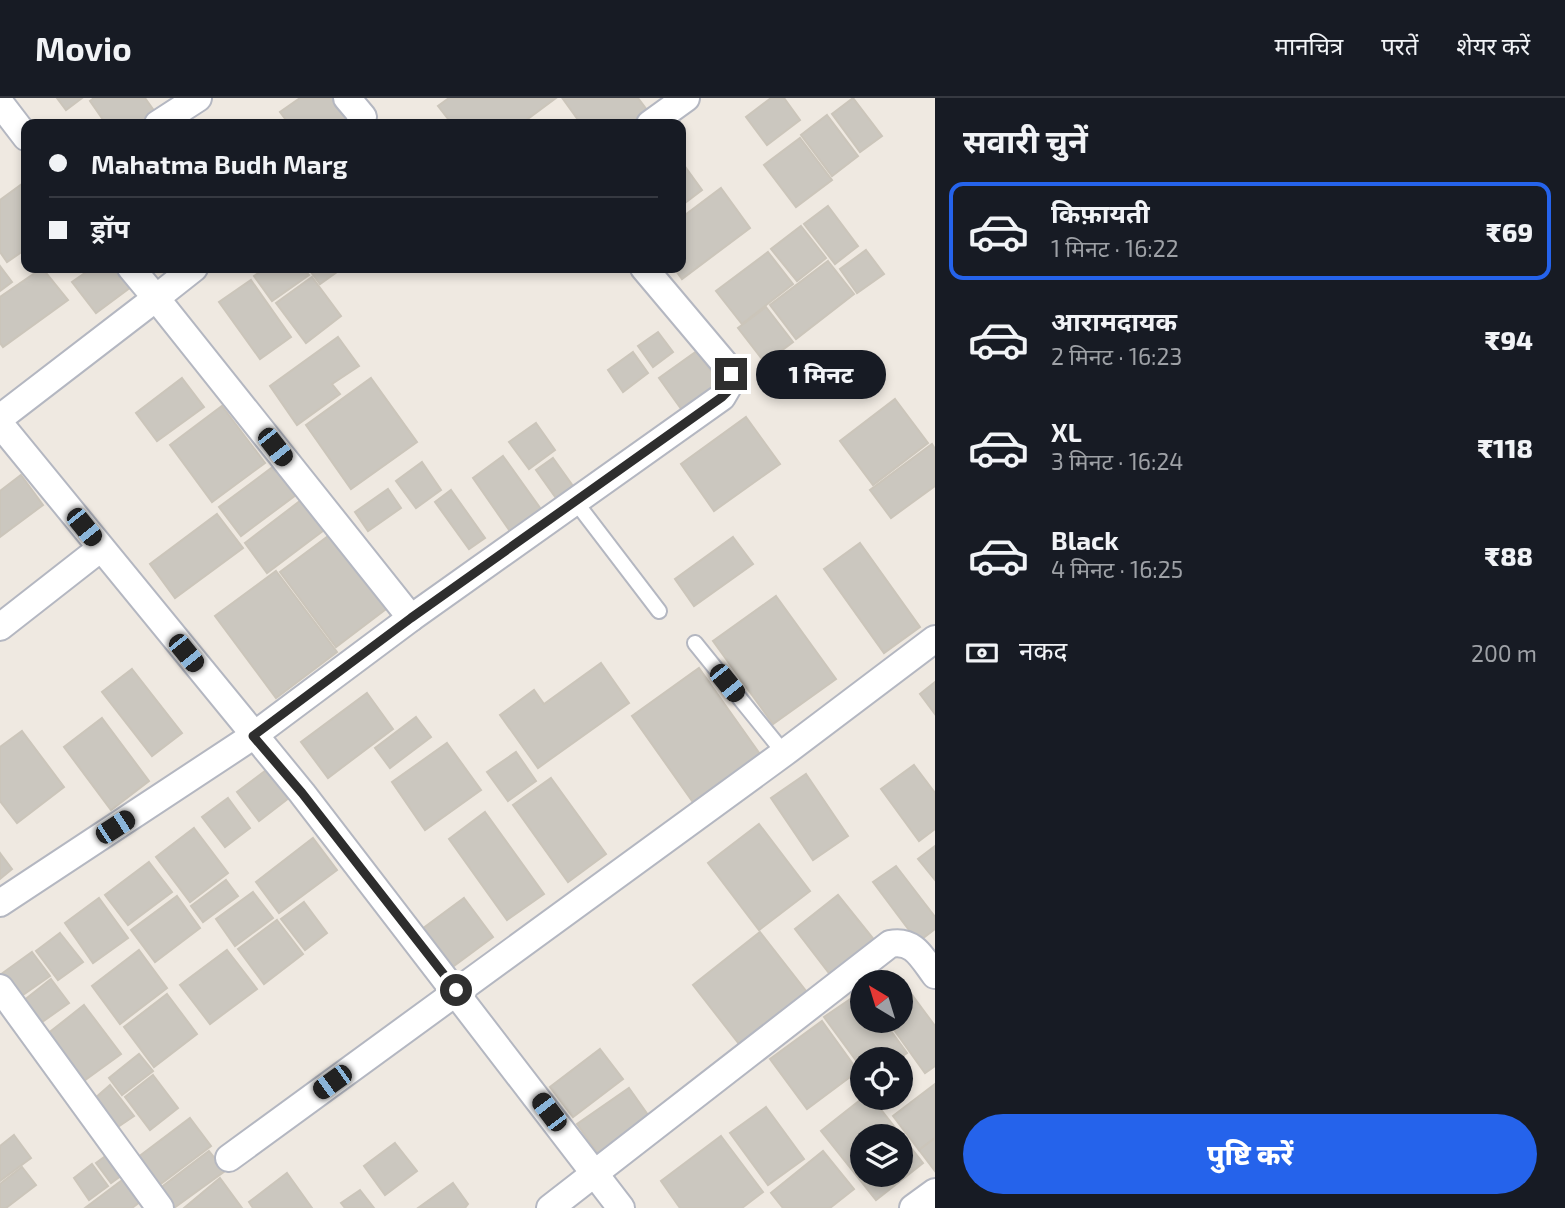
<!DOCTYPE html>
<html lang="hi">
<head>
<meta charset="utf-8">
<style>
  :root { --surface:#171b24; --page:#20242c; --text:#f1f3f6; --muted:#9ea1a6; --line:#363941; --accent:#2563eb }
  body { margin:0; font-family:"Exo 2","Noto Sans Devanagari",sans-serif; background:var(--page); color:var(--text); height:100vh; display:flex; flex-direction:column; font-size:26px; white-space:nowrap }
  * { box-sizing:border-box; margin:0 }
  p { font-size:23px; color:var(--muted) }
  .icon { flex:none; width:38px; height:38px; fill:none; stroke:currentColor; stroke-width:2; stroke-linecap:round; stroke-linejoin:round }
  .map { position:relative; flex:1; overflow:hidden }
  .drawer { display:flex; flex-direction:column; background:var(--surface); width:630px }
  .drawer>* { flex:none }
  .hud { position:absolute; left:21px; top:21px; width:665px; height:154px; border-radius:14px; box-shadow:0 4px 10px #0003; display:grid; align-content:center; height:154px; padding:0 28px; background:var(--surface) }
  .needle { width:46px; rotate:322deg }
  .buttons { position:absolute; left:850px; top:872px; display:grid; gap:14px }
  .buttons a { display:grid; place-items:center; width:63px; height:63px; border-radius:50%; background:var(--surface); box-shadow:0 4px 10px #0003; font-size:35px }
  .end { position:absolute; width:32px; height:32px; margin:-16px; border:9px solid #2e2e2e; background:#fff; box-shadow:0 0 0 4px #fff }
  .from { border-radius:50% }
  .bubble { position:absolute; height:49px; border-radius:24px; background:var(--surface); box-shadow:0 4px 10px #0003; font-size:23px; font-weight:800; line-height:49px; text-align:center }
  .car { position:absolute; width:21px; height:42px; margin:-21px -10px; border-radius:9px; box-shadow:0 0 5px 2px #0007; background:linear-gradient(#222 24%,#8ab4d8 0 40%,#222 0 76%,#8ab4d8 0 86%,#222 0) }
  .hud b { display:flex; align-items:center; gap:24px; height:66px; font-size:26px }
  .hud b+b { border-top:2px solid var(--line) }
  .hud i { width:18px; height:18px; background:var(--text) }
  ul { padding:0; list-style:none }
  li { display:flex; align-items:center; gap:21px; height:98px; margin:0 14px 10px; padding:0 14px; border:4px solid transparent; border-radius:14px }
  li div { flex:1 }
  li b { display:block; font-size:26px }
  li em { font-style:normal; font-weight:800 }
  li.current { border-color:var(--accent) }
  li>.icon { width:63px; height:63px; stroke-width:1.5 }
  h2 { padding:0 28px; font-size:32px; line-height:84px }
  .pay { display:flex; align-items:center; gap:18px; height:77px; padding:0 28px; font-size:26px }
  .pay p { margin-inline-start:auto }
  .button { display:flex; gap:14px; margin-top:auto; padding:14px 28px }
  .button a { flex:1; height:80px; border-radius:42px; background:var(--accent); color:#fff; font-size:28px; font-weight:800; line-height:80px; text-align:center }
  header { display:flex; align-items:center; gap:42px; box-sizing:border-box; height:98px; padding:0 35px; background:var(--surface); border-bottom:2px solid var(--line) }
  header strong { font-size:33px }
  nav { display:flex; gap:38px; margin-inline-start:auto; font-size:24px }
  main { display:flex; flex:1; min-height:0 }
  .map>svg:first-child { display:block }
  .building { fill:#cbc7bf; stroke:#cbc5ba; stroke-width:2; fill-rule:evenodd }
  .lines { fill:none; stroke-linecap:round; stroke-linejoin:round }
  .lane-casing { stroke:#b4b7c1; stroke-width:18 }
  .street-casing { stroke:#b4b7c1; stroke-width:30 }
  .lane { stroke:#fff; stroke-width:14 }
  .street { stroke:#fff; stroke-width:26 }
  .route { stroke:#2e2e2e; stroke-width:9 }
</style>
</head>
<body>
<header>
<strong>Movio</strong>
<nav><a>मानचित्र</a><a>परतें</a><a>शेयर करें</a></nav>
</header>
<main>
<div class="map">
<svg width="935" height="1110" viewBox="0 0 935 1110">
  <rect width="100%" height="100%" fill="#efe9e1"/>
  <g class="building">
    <polygon points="57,0 82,0 66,12"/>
    <polygon points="94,0 145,0 160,21 154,26 106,26 90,3"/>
    <polygon points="300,0 333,0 353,26 289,26 280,14"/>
    <polygon points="449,0 556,0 521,26 452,26 438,8"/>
    <polygon points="638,0 650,16 636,26 581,26 563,1"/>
    <polygon points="771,0 784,0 800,22 767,47 746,19"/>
    <polygon points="853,0 882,38 860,54 832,16"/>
    <polygon points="827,17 858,58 832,78 801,37"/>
    <polygon points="800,40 832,82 796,109 764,67"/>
    <polygon points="681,63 702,92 681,108"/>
    <polygon points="26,83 26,151 7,164 0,154 0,102"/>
    <polygon points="721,90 750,130 682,181 674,170 681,170 681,120"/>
    <polygon points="828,108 858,148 835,166 804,126"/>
    <polygon points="801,128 826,160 797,183 771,151"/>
    <polygon points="866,152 884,176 857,195 840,171"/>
    <polygon points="768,154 793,186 742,226 716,193"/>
    <polygon points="828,163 854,196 796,241 770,207"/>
    <polygon points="0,168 12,184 0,193"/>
    <polygon points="42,170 68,202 3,249 0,245 0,199"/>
    <polygon points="92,170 117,170 131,189 96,215 72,184"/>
    <polygon points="266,170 303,170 309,177 272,203 254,178"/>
    <polygon points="308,170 340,170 341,171 320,186"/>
    <polygon points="312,179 341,218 306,245 276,205"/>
    <polygon points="251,182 291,239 260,261 219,204"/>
    <polygon points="766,209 793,244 765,265 738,230"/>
    <polygon points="658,234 673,254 653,269 638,248"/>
    <polygon points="338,239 359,268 332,286 340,296 297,327 270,288"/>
    <polygon points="697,253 720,286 682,312 659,280"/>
    <polygon points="633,254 648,275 623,294 608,272"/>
    <polygon points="182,280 204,309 157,343 136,315"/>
    <polygon points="371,280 417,344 351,391 306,327"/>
    <polygon points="895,301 928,345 873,387 840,343"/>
    <polygon points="222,308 265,365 212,404 170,347"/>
    <polygon points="746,319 780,366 714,413 681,366"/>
    <polygon points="536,325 555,352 529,371 509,344"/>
    <polygon points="932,346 935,351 935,388 891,420 870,392"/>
    <polygon points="503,358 543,414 512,436 473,380"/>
    <polygon points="553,360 573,388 556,400 536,372"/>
    <polygon points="422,364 441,392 416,410 396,383"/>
    <polygon points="278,365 300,394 241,438 219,409"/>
    <polygon points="21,377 43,407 0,439 0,393"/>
    <polygon points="388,391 401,410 368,433 355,414"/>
    <polygon points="451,392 485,440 469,451 435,404"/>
    <polygon points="309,396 332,426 267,475 245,445"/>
    <polygon points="217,416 243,450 175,500 150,466"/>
    <polygon points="335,433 390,508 336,549 280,474"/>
    <polygon points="733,439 753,466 694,508 675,481"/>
    <polygon points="860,445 920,529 884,555 824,471"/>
    <polygon points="276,473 337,554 276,600 215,518"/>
    <polygon points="776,498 836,581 773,626 713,543"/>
    <polygon points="601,565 629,605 538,670 500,617 534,592 544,606"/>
    <polygon points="699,570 762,659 695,707 632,618"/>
    <polygon points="132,571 182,635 152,658 102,594"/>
    <polygon points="935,584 935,616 920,596"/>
    <polygon points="367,595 393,631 328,680 301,644"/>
    <polygon points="416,619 431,639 390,670 375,650"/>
    <polygon points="102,620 149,683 111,712 64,649"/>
    <polygon points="22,633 64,689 17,725 0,703 0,649"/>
    <polygon points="447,645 481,692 425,732 392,684"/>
    <polygon points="516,654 536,683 508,703 487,674"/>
    <polygon points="273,667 294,696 259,723 237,694"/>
    <polygon points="914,667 935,695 935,731 919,743 881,691"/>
    <polygon points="806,676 848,738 813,762 771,700"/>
    <polygon points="551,680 606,756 568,784 513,707"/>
    <polygon points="228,700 250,730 225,749 202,719"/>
    <polygon points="485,714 544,796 507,822 449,741"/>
    <polygon points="759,726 810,793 759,832 708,765"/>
    <polygon points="194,730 228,775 190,804 156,759"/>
    <polygon points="313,740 337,772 279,815 256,784"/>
    <polygon points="935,748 935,782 918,761"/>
    <polygon points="0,755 12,771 0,781"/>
    <polygon points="149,764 172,794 128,827 105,797"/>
    <polygon points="896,768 935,819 935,831 918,844 873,784"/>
    <polygon points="226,782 238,798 203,824 191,808"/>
    <polygon points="253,794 273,820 235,848 216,821"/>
    <polygon points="838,797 876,844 832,879 795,831"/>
    <polygon points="177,798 200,830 155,864 131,832"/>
    <polygon points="99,800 128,840 93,865 65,825"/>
    <polygon points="464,800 493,839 447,873 418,834"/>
    <polygon points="304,804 327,835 305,852 281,821"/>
    <polygon points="277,822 303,856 264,886 238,851"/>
    <polygon points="760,834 810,898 743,951 693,887"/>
    <polygon points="60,835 83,864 58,882 36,853"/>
    <polygon points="139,852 167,890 120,926 92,888"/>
    <polygon points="227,852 257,891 210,926 180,887"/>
    <polygon points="32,854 50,878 17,901 0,877"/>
    <polygon points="51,881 69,905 38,927 18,907"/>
    <polygon points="907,890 935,928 935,968 925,975 887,922 901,922 901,894"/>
    <polygon points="862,893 863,922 883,922 907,955 898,961 863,961 863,972 824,919"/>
    <polygon points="167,896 197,936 154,969 124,929"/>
    <polygon points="84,907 121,956 84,983 46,937"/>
    <polygon points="822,923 858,973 807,1011 770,961"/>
    <polygon points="600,951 623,981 573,1019 550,989"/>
    <polygon points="139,956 153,973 122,997 109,980"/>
    <polygon points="153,977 178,1010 150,1032 125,999"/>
    <polygon points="935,986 935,1040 919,1052 893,1018"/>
    <polygon points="110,987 134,1018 115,1031 93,1002"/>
    <polygon points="629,990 653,1024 602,1061 577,1026"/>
    <path d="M864,999H871L923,1065L876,1102L821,1033ZM863,1038H901V1076H863Z"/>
    <polygon points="766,1009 804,1061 768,1087 730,1035"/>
    <polygon points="190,1020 211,1048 158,1088 137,1060"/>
    <polygon points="14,1037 31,1060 0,1083 0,1048"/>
    <polygon points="721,1038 763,1094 742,1110 680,1110 661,1083"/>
    <polygon points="935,1040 935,1073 919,1052"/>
    <polygon points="395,1045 417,1073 385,1097 364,1068"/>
    <polygon points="114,1052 129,1072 111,1085 96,1065"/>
    <polygon points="209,1053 225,1073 174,1110 159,1091"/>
    <polygon points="823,1053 854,1091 830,1110 783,1110 771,1095"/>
    <polygon points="92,1066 108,1088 89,1102 74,1080"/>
    <polygon points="22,1069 36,1087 6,1110 0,1110 0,1086"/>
    <polygon points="133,1074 149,1097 132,1110 85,1110"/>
    <polygon points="287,1075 312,1110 253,1110 249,1104"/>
    <polygon points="220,1080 242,1110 184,1110"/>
    <polygon points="453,1085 468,1106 465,1110 418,1110"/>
    <polygon points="360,1092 374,1110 345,1110 341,1105"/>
  </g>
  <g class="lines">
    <defs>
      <g id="lane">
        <polyline points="575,403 659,513"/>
        <polyline points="695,545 784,655"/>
      </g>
      <g id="street">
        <polyline points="347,0 363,19 359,26"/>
        <polyline points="0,5 26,39"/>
        <polyline points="158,26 198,0"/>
        <polyline points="650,26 686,0"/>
        <polyline points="194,170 156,200 411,520"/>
        <polyline points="0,320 156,200 131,170"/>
        <polyline points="0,326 302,695 621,1110"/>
        <polyline points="0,529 101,450"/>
        <polyline points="0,805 253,638 411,520 722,299 732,282 724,265 644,170"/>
        <polyline points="0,890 160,1110"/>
        <polyline points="229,1060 784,655 935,541"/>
        <path d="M550,1110L890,846C914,841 922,860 935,877"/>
        <polyline points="913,1110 935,1094"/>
      </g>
    </defs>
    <use href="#lane" class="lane-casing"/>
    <use href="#street" class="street-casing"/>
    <use href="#lane" class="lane"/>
    <use href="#street" class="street"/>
  </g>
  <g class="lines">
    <polyline class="route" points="456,892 302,695 253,638 411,520 722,299 729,292 731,276"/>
  </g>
</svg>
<div class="buttons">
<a><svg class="needle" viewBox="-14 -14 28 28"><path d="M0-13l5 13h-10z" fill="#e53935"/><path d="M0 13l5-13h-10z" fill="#9ea1a6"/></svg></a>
<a><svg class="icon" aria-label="locate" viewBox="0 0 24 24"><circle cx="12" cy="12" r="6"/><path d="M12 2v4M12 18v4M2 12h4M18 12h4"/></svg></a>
<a><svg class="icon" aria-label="layers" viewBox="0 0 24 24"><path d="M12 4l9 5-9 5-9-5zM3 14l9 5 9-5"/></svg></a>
</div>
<i class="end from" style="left:456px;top:892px"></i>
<i class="end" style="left:731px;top:276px"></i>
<div class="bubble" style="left:756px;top:252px;width:130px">1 मिनट</div>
<i class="car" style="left:275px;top:349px;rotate:142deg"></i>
<i class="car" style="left:84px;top:429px;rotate:141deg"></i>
<i class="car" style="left:186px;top:555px;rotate:141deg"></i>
<i class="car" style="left:727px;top:585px;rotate:141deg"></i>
<i class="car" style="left:115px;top:729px;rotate:57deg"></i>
<i class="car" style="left:332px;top:984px;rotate:234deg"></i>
<i class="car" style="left:549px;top:1014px;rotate:323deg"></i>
<div class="hud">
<b><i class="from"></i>Mahatma Budh Marg</b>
<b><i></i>ड्रॉप</b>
</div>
</div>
<section class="drawer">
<h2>सवारी चुनें</h2>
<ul>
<li class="current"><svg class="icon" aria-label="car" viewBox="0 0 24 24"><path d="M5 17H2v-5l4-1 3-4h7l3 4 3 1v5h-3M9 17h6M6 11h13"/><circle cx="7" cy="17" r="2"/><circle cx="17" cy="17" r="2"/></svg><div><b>किफ़ायती</b><p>1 मिनट · 16:22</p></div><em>₹69</em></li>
<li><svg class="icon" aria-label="car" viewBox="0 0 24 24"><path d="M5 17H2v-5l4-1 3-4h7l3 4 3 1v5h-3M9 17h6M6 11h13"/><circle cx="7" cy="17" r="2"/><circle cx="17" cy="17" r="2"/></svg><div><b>आरामदायक</b><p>2 मिनट · 16:23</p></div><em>₹94</em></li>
<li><svg class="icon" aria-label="car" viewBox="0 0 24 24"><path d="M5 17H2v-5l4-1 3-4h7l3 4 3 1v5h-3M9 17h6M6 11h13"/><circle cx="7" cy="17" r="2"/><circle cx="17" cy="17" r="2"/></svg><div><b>XL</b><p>3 मिनट · 16:24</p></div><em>₹118</em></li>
<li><svg class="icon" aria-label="car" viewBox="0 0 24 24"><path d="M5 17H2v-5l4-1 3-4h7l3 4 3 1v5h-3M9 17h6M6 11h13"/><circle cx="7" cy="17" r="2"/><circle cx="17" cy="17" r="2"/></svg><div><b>Black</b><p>4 मिनट · 16:25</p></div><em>₹88</em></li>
</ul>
<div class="pay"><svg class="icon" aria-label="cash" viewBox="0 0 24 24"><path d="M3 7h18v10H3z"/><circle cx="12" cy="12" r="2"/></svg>नकद<p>200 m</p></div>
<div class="button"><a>पुष्टि करें</a></div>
</section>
</main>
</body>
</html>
